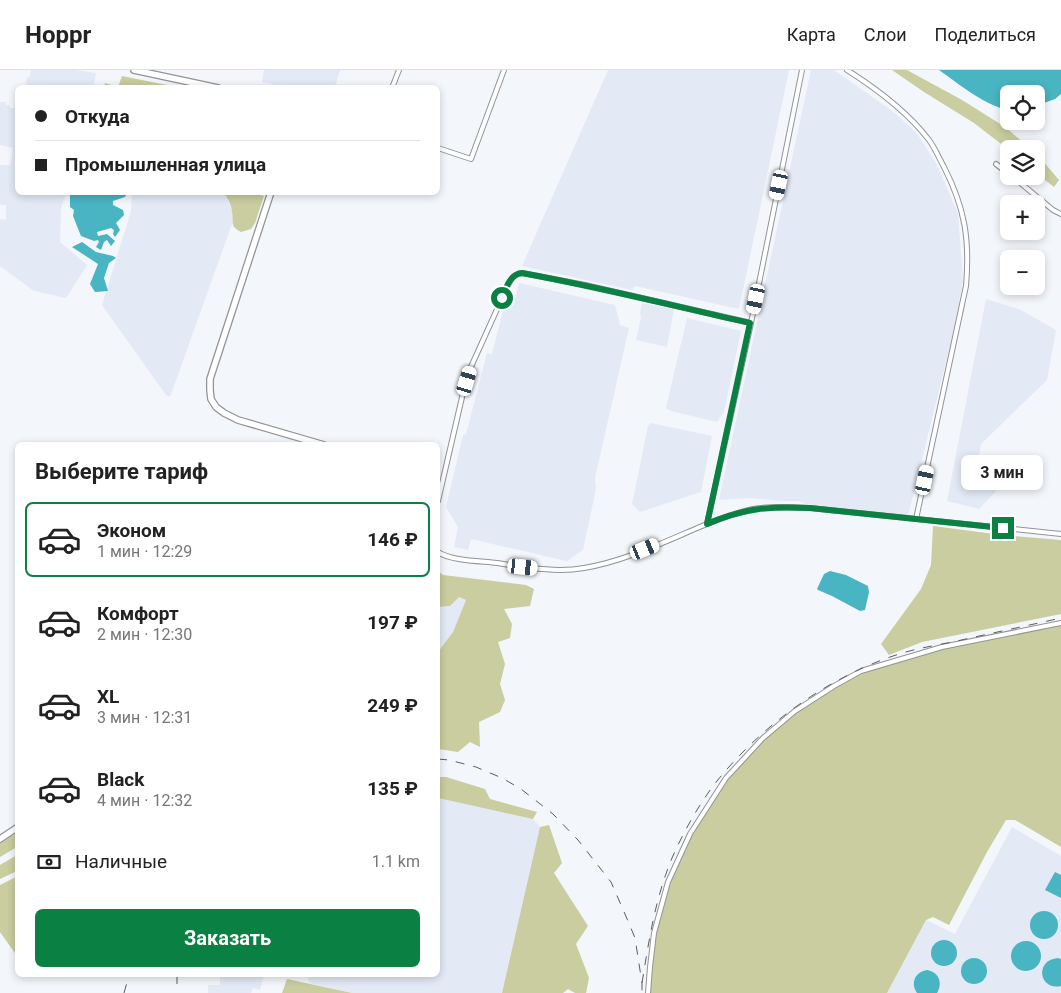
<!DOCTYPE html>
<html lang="ru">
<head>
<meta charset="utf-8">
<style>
  :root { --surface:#fff; --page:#f6f6f6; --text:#222; --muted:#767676; --line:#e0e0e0; --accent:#0b8043 }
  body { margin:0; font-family:Roboto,sans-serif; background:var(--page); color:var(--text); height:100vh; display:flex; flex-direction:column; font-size:19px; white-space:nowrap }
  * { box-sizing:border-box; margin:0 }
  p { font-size:16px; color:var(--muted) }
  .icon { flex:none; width:28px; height:28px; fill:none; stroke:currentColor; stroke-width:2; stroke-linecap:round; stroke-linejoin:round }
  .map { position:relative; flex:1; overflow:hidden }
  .drawer { position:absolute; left:15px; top:372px; width:425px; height:535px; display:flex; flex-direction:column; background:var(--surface); border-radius:8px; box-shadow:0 2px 8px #0003 }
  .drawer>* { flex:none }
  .banner { position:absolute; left:15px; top:15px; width:425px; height:110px; border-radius:8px; box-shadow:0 2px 8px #0003; display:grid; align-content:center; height:110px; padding:0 20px; background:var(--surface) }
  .controls { position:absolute; left:1000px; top:15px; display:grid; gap:10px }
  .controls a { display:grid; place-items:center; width:45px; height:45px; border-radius:8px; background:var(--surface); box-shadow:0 2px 8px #0003; font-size:25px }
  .end { position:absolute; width:22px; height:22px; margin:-11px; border:6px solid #0b8043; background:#fff; box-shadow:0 0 0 2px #fff }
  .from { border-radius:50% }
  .bubble { position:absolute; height:35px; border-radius:8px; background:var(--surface); box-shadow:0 2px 8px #0003; font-size:16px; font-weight:700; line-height:35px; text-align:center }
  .car { position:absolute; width:15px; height:30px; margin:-15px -8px; border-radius:6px; box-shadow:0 0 4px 1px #0007; background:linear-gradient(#fff 24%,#345 0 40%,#fff 0 76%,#345 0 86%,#fff 0) }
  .banner b { display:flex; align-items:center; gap:18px; height:48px; font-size:19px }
  .banner b+b { border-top:1px solid var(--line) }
  .banner i { width:12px; height:12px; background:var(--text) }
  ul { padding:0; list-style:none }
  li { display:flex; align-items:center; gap:15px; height:75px; margin:0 10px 8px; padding:0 10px; border:2px solid transparent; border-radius:8px }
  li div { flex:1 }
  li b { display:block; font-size:19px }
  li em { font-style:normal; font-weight:700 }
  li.selected { border-color:var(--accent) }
  li>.icon { width:45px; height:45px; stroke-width:1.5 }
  h2 { padding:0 20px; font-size:22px; line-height:60px }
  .pay { display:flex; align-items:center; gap:12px; height:55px; padding:0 20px; font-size:19px }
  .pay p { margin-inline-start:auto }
  .button { display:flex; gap:10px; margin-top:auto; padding:10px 20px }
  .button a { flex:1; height:58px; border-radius:8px; background:var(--accent); color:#fff; font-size:20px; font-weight:700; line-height:58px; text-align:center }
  header { display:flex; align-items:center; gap:30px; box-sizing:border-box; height:70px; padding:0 25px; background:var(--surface); border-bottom:1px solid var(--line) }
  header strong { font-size:24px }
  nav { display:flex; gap:28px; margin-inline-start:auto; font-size:18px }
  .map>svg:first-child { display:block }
  .built { fill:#e3eaf5 }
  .green { fill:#c9cd9f }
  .water { fill:#49b4c2 }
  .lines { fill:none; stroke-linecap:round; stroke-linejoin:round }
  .street-casing { stroke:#909398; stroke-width:6 }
  .secondary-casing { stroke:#909398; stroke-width:8 }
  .street { stroke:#fff; stroke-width:4 }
  .secondary { stroke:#fff; stroke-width:5.5 }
  .rail { stroke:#5c5d60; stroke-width:1; stroke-dasharray:9 9; stroke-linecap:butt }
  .route { stroke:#0b8043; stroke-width:6 }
</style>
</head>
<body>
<header>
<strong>Hoppr</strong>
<nav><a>Карта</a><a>Слои</a><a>Поделиться</a></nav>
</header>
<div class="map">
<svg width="1061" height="923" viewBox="0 0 1061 923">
  <rect width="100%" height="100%" fill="#f3f6fb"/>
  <g class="built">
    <polygon points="31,0 75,0 96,3 94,14 102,17 27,17 27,14 26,13 27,7 29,8"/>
    <polygon points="264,0 340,0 335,17 287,18 262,12"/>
    <polygon points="608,0 789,0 739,239 635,216 632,220 522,196"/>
    <polygon points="811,0 834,0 891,40 908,55 918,65 936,93 958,143 963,209 956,251 908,446 806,434 799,431 781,431 751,428 719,430"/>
    <polygon points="0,32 6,32 6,35 10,35 10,38 17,38 18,122 66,123 61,138 60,172 87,195 66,228 34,221 0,196 0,149 6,150 6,135 0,135 0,95 10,95 13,78 0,75"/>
    <polygon points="132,123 224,123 232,140 232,154 170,327 166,325 102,235 131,141"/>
    <polygon points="519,213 615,235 620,255 629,258 595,408 596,419 583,480 567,491 471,469 468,480 454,477 458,457 446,437 463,365 466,364 487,283 492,284 506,229 515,230"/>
    <polygon points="986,229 1019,239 1056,260 1047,310 981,374 976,401 996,421 979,439 947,431"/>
    <polygon points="642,233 674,239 667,277 636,270 641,247 640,243"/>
    <polygon points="687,248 741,261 724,342 717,352 671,341 666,338"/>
    <polygon points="651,353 712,366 701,422 640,442 632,434 648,356"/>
    <polygon points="459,527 466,530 453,562 438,582 438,537 450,536"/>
    <polygon points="438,728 533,749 540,757 502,923 352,923 309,913 307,905 438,905"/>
    <polygon points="1012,757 1061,786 1061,923 887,923 926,850 955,864"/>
    <polygon points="221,905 264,905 260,920 253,918 251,923 208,923 208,915 220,915 220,906"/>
  </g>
  <g class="green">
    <polygon points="892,0 907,0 962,30 1005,57 1031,79 1009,79 1009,80 974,53 924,22"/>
    <polygon points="122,6 177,17 104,17 105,13 118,17"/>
    <polygon points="1036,83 1059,110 1054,117 1036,103"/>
    <path d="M224,123H252L264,126L255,153L251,159L241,162C229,155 234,154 232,142C232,135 227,128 224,123Z"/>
    <polygon points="933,456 1002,465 1061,470 1061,544 922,572 889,585 881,574 921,519 931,495"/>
    <polygon points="438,501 443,505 526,515 534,519 530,536 504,539 512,554 510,568 498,572 505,594 500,614 505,630 500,642 479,652 480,677 470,672 458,682 438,679 438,582 453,562 466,530 459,527 450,536 438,537"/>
    <polygon points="1061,553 1061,777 1015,750 1006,750 987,782 949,855 933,847 926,850 887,923 648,923 654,863 668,812 690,764 726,708 763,668 795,641 861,601 942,577"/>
    <polygon points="438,707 446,707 485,719 490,729 537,742 533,749 438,728"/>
    <polygon points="549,755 562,793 554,803 588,856 576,874 589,908 586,923 575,923 568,919 563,923 502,923 540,757"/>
    <polygon points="17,763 17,777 0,787 0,773"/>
    <polygon points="17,785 17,801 0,809 0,795"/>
    <polygon points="16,807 18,818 17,886 0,862 0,815"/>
    <polygon points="287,909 352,923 282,923"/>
  </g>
  <g class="water">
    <path d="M939,0H1061V24L1055,29L1036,36V24H1009V40C985,36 959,14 939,0Z"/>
    <polygon points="70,123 127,123 125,127 113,131 113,135 123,140 124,145 116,153 120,160 115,167 113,164 114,160 111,158 97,162 98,166 107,164 115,171 111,176 107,170 104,172 101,180 96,177 99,172 98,170 94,171 81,166 73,146 74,140 70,137"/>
    <polygon points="82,172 96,182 113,186 116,188 109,193 104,208 108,221 95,222 90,214 98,194 72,177"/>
    <polygon points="830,501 846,505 868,516 869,522 865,540 860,541 832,526 818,520 817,519 824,504"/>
    <polygon points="1055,802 1061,805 1061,828 1045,820"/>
    <circle cx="1044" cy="855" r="14"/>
    <circle cx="944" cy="883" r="13"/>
    <circle cx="1026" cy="886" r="15"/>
    <circle cx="974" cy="901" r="13"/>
    <path d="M1058,888L1061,889V916C1039,921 1034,890 1058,888Z"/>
    <path d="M927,900C939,902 943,913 937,923H917C910,913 915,902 927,900Z"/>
  </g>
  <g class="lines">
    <defs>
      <g id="street">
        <path d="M847,0C877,19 907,41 929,70C935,78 939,88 944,97C965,138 970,170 966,216L916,449"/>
        <polyline points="392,18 399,0"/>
        <polyline points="438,78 471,89 504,0"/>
        <polyline points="996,94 1009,104"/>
        <polyline points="1012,106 1053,140 1061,144"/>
        <path d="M438,431L463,323L470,299L508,215C512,208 514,204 522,203L585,215L751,253"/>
        <polyline points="707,454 751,253 802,0"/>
        <path d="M438,482C451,491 480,491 497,493C525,497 555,503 584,498C625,491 664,472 702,456C719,449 735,443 753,439C772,436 790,437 810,438L1061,464"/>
        <polyline points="648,923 650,897 654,863 668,812 690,764 726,708 763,668 795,641 834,616 861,601 942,577 1061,553"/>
      </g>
      <g id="secondary">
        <polyline points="134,0 218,18"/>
        <polyline points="271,122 210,309 210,320 211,329 216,337 224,343 238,350 324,375"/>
        <polyline points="0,769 18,757"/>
      </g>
    </defs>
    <use href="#street" class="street-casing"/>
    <use href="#secondary" class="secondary-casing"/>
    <use href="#street" class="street"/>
    <use href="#secondary" class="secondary"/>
    <g class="rail">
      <polyline points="438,689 449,690 476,697 502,708 521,719 553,744 578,770 611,812 628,851 635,868 642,913 642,923"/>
      <polyline points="177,905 177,923"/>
      <path d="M642,913C649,870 655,829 672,788C683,763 697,738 713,716C759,657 827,607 899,584C918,578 938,575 957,571C992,563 1026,556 1061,548"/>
      <polyline points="124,923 129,905"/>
    </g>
  </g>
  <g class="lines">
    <path class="route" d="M502,228C506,218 510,204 522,203C599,217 674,236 750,253L707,454C744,438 770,436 810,438L1003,458"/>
  </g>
</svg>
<div class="controls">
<a><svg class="icon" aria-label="locate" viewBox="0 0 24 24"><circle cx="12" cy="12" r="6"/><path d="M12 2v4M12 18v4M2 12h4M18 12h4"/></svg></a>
<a><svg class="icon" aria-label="layers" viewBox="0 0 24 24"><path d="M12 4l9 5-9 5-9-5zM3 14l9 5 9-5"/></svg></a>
<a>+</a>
<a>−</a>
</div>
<i class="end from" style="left:502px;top:228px"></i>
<i class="end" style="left:1003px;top:458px"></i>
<div class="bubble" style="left:961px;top:385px;width:82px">3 мин</div>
<i class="car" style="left:779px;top:115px;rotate:192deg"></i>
<i class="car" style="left:756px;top:229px;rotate:192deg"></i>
<i class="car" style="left:467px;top:311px;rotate:17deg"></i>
<i class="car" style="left:925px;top:410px;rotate:12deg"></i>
<i class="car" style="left:645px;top:479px;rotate:68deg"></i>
<i class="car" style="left:523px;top:497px;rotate:96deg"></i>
<div class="banner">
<b><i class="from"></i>Откуда</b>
<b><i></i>Промышленная улица</b>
</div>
<section class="drawer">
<h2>Выберите тариф</h2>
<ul>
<li class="selected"><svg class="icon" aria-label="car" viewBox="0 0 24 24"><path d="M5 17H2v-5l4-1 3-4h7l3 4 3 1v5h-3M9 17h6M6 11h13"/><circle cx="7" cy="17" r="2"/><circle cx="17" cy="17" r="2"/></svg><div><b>Эконом</b><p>1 мин · 12:29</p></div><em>146 ₽</em></li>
<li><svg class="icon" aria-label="car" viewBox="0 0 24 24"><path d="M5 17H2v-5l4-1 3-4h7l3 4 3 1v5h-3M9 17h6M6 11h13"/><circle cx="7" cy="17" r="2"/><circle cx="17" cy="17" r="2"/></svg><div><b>Комфорт</b><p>2 мин · 12:30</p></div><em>197 ₽</em></li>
<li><svg class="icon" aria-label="car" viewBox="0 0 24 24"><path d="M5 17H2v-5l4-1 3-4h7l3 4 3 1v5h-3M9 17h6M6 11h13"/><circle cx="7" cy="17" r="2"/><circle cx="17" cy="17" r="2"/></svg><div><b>XL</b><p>3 мин · 12:31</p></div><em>249 ₽</em></li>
<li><svg class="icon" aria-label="car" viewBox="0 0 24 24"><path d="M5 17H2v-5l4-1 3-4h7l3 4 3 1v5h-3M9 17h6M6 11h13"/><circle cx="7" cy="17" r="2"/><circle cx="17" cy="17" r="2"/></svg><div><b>Black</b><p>4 мин · 12:32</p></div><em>135 ₽</em></li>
</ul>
<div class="pay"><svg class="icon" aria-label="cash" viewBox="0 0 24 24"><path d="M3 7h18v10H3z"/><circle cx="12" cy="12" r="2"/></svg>Наличные<p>1.1 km</p></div>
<div class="button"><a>Заказать</a></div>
</section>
</div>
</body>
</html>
